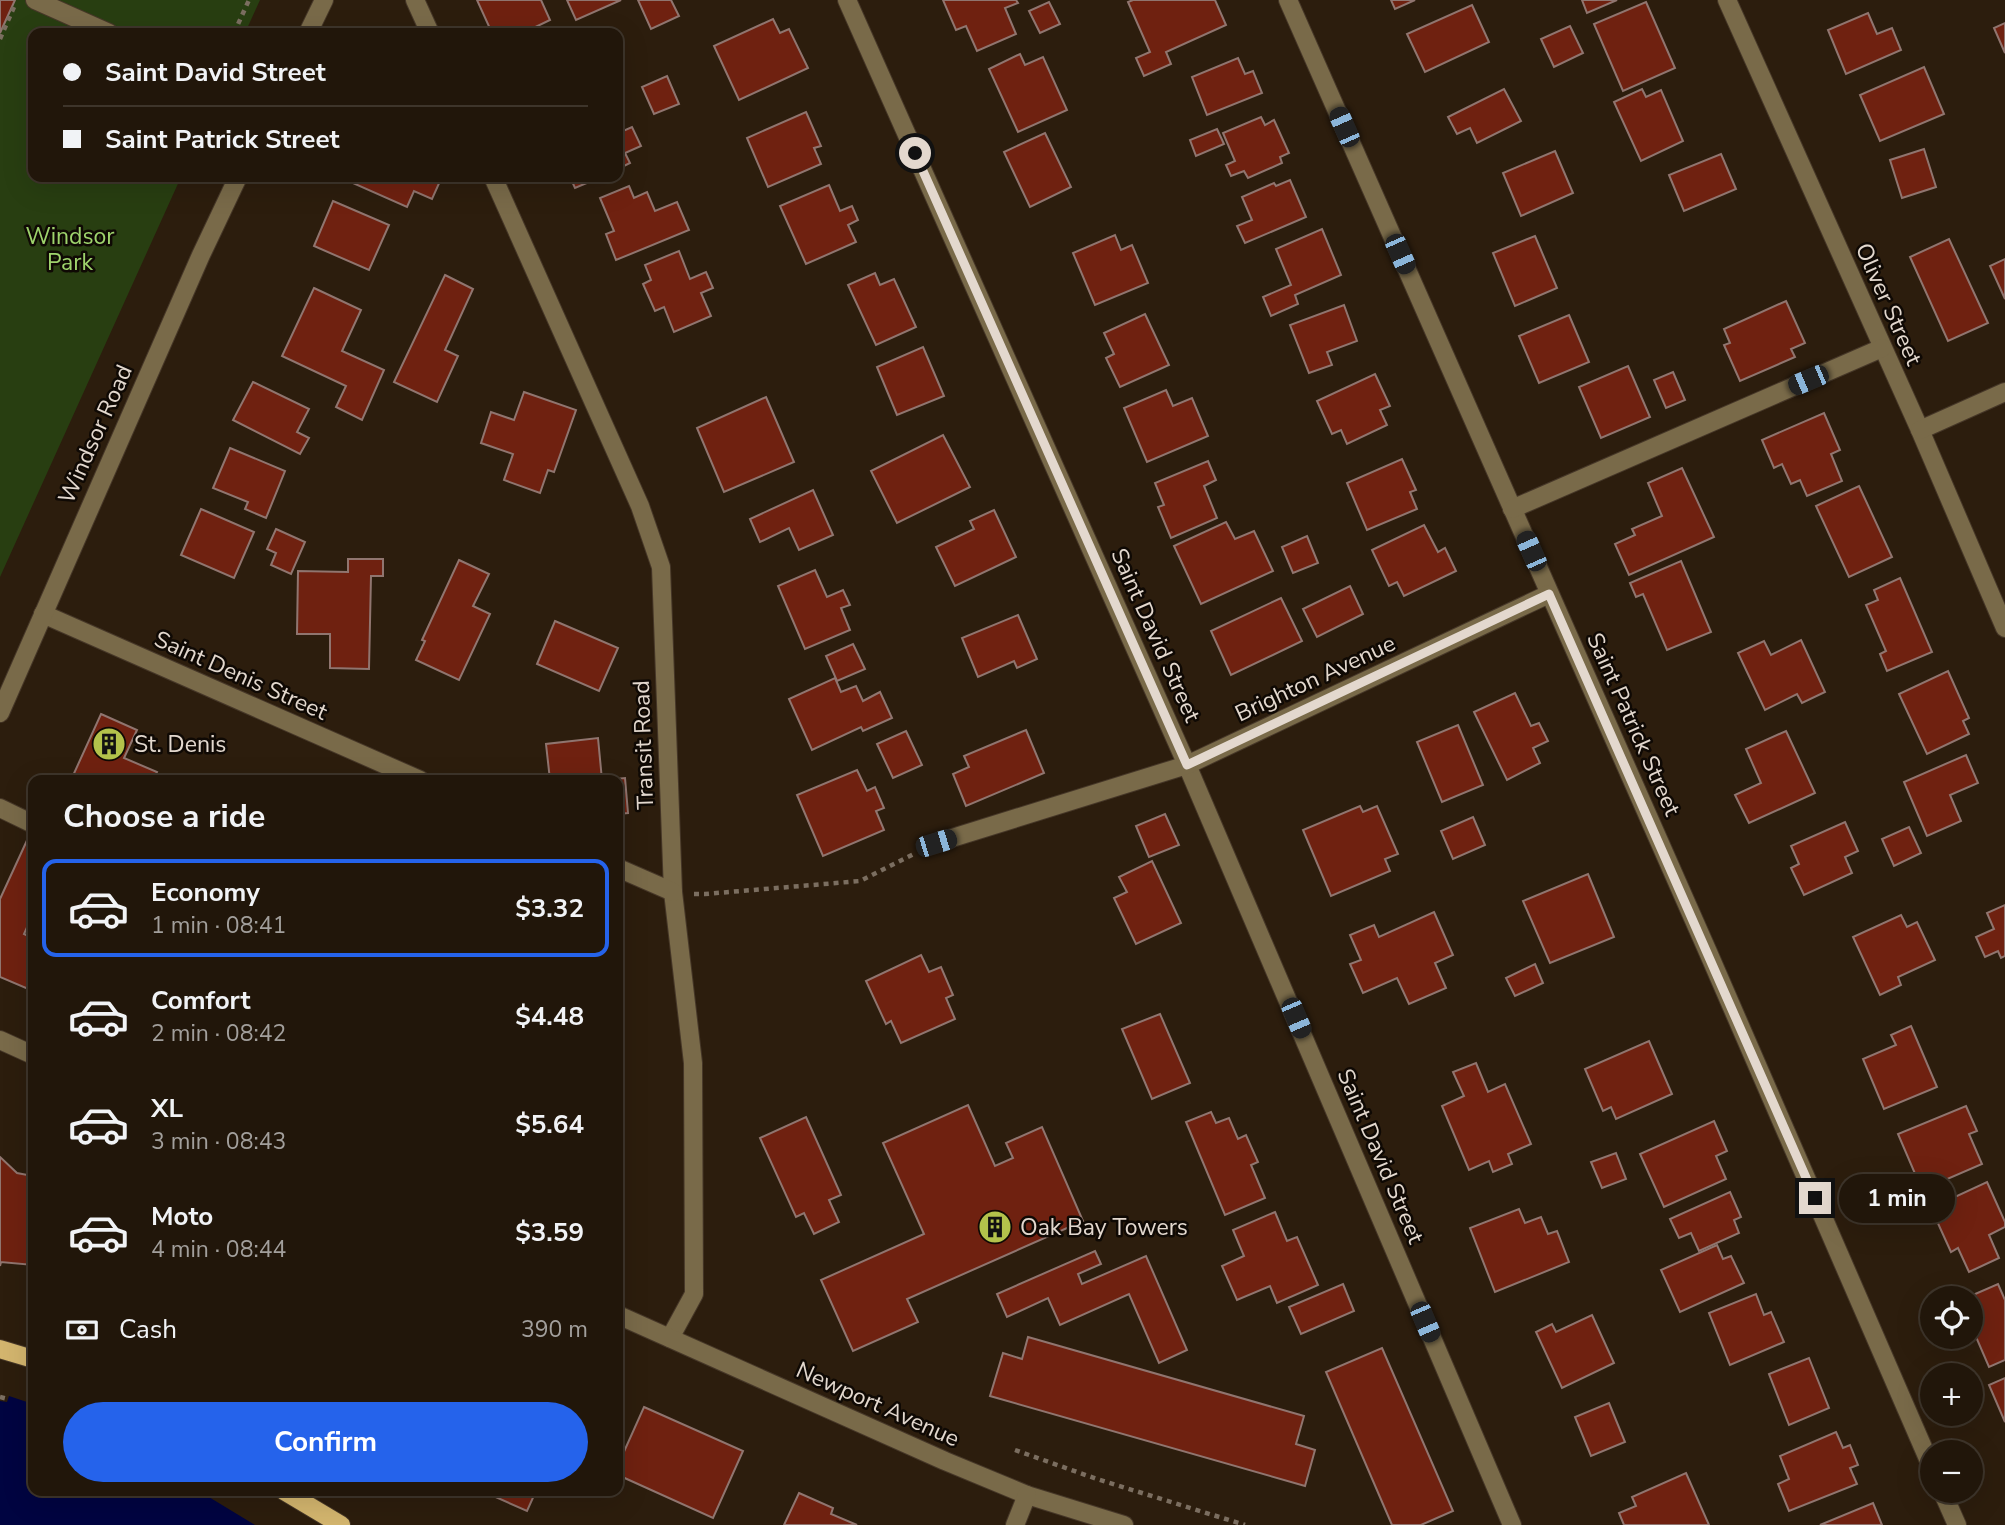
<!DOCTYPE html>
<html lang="en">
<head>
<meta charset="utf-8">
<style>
  :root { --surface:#21160a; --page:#2d2318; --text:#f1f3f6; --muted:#a29f9c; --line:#3e352b; --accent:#2563eb }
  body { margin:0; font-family:"Nunito Sans",sans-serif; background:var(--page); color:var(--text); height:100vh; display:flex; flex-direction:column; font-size:26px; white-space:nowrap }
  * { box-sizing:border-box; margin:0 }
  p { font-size:23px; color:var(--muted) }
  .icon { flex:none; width:38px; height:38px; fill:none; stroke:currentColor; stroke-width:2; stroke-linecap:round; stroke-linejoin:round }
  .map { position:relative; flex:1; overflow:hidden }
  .drawer { position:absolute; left:28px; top:775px; width:595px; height:721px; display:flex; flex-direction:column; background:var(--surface); border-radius:14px; box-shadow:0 7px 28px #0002,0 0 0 2px var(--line) }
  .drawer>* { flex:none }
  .banner { position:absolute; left:28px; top:28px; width:595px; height:154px; border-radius:14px; box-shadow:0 7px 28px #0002,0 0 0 2px var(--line); display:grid; align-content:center; height:154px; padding:0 35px; background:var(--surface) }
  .fabs { position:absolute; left:1920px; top:1286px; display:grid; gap:14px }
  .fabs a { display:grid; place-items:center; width:63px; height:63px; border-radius:50%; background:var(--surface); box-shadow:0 7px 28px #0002,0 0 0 2px var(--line); font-size:35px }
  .end { position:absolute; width:32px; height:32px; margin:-16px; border:9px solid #e3d8ce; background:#111; box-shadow:0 0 0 4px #111 }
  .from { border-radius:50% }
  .bubble { position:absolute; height:49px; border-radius:24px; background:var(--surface); box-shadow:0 7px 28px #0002,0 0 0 2px var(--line); font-size:23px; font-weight:700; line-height:49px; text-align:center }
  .car { position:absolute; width:21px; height:42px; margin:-21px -10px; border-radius:9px; box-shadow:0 0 5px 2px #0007; background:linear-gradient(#222 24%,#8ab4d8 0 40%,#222 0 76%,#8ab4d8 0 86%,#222 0) }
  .banner b { display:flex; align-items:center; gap:24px; height:66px; font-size:26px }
  .banner b+b { border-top:2px solid var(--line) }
  .banner i { width:18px; height:18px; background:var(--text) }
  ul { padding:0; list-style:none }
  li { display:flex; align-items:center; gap:21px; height:98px; margin:0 14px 10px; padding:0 21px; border:4px solid transparent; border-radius:14px }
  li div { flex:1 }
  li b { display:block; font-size:26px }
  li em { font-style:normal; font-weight:700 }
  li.active { border-color:var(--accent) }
  li>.icon { width:63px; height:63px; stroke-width:1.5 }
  h2 { padding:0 35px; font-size:32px; line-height:84px }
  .pay { display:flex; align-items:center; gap:18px; height:77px; padding:0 35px; font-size:26px }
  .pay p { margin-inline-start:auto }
  .button { display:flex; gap:14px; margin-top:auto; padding:14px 35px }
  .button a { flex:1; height:80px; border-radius:42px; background:var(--accent); color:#fff; font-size:28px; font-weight:700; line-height:80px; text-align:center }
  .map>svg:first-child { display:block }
  .green { fill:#283e11 }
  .water { fill:#000441 }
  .building { fill:#6f2110; stroke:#90756f; stroke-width:2 }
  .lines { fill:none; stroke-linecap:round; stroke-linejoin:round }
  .minor-casing { stroke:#463728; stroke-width:20 }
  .major-casing { stroke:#463728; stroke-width:20 }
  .path { stroke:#7b6e60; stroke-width:4.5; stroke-dasharray:5 5; stroke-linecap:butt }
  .minor { stroke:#796a49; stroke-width:18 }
  .major { stroke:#d3b56e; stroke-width:18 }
  .route { stroke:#e3d8ce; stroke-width:9 }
  .labels { text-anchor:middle; stroke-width:5; stroke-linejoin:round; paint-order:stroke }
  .park-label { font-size:23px; fill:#9ed36c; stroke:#0f0904 }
  .street-label { font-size:23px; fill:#e3d8ce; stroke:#0f0904 }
  .poi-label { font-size:23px; fill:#e3d8ce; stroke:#0f0904; text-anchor:start }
</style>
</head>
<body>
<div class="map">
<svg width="2005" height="1525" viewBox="0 0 2005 1525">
  <rect width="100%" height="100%" fill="#2c1d0d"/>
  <polygon class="green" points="0,0 260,0 245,33 33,33 33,177 181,177 0,577"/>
  <polygon class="water" points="9,1396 33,1404 33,1491 199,1491 255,1525 0,1525 0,1401 7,1402"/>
  <g class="building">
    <polygon points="0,0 15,0 0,33"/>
    <polygon points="477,0 541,0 550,20 527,31 528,33 492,33"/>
    <polygon points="567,0 621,0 576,20"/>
    <polygon points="638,0 671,0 679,16 651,29"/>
    <polygon points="943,0 1016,0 1018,3 1005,8 1016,34 977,51 966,26 956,30"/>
    <polygon points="1133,0 1215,0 1226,25 1166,52 1171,64 1144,76 1136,58 1150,52 1128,2"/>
    <polygon points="1391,0 1415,0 1395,9"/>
    <polygon points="1582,0 1617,0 1587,13"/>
    <polygon points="1049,2 1060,24 1040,33 1029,11"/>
    <polygon points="1646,2 1675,68 1623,91 1594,24"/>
    <polygon points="1472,5 1489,42 1425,72 1407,34"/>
    <polygon points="1868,13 1877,34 1892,28 1901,50 1846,74 1828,30"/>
    <polygon points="773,19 780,33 789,29 808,68 739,100 714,46"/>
    <polygon points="2005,23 2005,53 1994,28"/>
    <polygon points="1570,26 1583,53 1554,67 1541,39"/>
    <polygon points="1020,54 1025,65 1043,57 1067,110 1018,132 989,69"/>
    <polygon points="1238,58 1245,74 1253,71 1262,93 1207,115 1192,77"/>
    <polygon points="1924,67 1944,114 1880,141 1860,95"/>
    <polygon points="667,76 679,104 654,114 642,87"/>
    <polygon points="1504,89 1521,121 1477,143 1470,128 1457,134 1448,117"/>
    <polygon points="1642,89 1646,97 1661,90 1683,141 1641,161 1614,102"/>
    <polygon points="806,112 821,146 814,148 821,164 768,187 747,138"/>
    <polygon points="1261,117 1265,125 1274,120 1289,153 1280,157 1282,163 1248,178 1244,171 1231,176 1226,165 1235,161 1223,133"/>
    <polygon points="618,126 621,132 632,127 641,146 625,153 630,163 618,169"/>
    <polygon points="1217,129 1224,144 1196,156 1190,140"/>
    <polygon points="1045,133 1071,187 1030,207 1004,152"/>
    <polygon points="1924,149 1936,187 1902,198 1890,160"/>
    <polygon points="1555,151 1573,193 1521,216 1503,173"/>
    <polygon points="1721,154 1736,189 1684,211 1669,175"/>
    <polygon points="347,177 437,177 441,179 432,199 414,191 407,207 346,180"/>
    <polygon points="570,177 601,177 575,188"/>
    <polygon points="1290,180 1306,217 1245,243 1237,226 1252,220 1242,197 1274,183 1276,186"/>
    <polygon points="829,185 840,211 852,206 858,220 848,225 856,242 806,264 780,206"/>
    <polygon points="629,186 634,198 647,192 655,211 677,202 689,230 616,260 606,234 614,231 600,198"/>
    <polygon points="333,201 389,225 369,270 314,246"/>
    <polygon points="1322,229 1341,275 1295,295 1298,304 1271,316 1263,297 1291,285 1276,249"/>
    <polygon points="1115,235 1121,250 1132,245 1148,283 1095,305 1073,253"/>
    <polygon points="1535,236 1557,288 1515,306 1493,253"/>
    <polygon points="1949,239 1988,323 1948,341 1910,257"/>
    <polygon points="679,251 690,279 706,272 713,288 701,293 711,316 674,332 664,307 655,311 643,284 651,280 645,265"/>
    <polygon points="2005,259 2005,299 1990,266"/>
    <polygon points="875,273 880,285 894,279 916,327 876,345 848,285"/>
    <polygon points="445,275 473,289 445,350 458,356 437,402 394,382"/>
    <polygon points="314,288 361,310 342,351 384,370 362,420 336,407 346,386 282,356"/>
    <polygon points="1786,301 1805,343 1791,349 1795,357 1740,381 1724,345 1730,343 1724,329"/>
    <polygon points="1344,305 1357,341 1327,352 1332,365 1309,373 1290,325"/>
    <polygon points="1145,314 1169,365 1120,387 1106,358 1114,354 1104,333"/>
    <polygon points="1569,315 1589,362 1539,383 1519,336"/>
    <polygon points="923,347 944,396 897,415 877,367"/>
    <polygon points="1628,366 1650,417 1601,438 1579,387"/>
    <polygon points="1673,372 1685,400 1666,408 1654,380"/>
    <polygon points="1375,374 1390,406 1380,410 1387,425 1347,444 1341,430 1332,434 1317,401"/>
    <polygon points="253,382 309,409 297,432 309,438 300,454 233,420"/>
    <polygon points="1166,390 1173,406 1192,398 1208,436 1147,462 1124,408"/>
    <polygon points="524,392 576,410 554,472 548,470 540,493 504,480 513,454 481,443 491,412 514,420"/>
    <polygon points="766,397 794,462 724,492 697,428"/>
    <polygon points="1824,413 1840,450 1831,454 1842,481 1807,496 1800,480 1791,484 1782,464 1774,468 1762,440"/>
    <polygon points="943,435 970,487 897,523 871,471"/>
    <polygon points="230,448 285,471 266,518 245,509 248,502 213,488"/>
    <polygon points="1402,459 1416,490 1410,492 1417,509 1367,530 1347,483"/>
    <polygon points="1208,461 1216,480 1204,486 1217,518 1171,538 1158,507 1164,505 1155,483"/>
    <polygon points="1682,468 1714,537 1629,575 1615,544 1635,535 1632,529 1662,516 1648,483"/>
    <polygon points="1859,486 1892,557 1849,577 1816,506"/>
    <polygon points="813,490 833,535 799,550 789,528 760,542 750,519"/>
    <polygon points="201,509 254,532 234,578 181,555"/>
    <polygon points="994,510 1016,557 955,586 936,547 974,529 970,521"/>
    <polygon points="1226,522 1235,539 1254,531 1273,571 1201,604 1174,546"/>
    <polygon points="1424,525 1438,552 1445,548 1456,571 1404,596 1397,582 1389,586 1372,550"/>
    <polygon points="276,529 305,542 291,574 271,565 276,553 267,549"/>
    <polygon points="1307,536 1318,563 1293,573 1282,547"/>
    <polygon points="348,559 383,559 383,576 371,576 369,669 330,668 330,634 297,634 298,571 348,572"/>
    <polygon points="459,560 489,574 473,606 490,614 459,680 416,660 425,641 422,640"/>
    <polygon points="1681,561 1711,632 1667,650 1643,594 1636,597 1630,583"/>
    <polygon points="815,570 827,597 843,590 850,605 841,608 850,630 805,649 778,586"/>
    <polygon points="1900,578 1932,652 1887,671 1880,654 1886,651 1866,605 1878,600 1874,590"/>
    <polygon points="1350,586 1363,614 1317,637 1303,609"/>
    <polygon points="1281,598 1302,641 1231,675 1211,631"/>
    <polygon points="1018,615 1037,659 1017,668 1014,661 978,677 962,638"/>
    <polygon points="555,621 618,648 599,691 537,664"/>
    <polygon points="1801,640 1825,692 1802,703 1797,694 1765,710 1738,653 1764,641 1771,655"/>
    <polygon points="853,644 865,669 837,681 826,656"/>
    <polygon points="1948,671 1969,718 1963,721 1969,734 1927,754 1899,694"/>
    <polygon points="835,678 841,692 856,686 863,701 880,692 892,718 863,731 861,727 812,750 789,699"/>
    <polygon points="1515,693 1531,726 1539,723 1548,741 1533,748 1540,763 1507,780 1474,712"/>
    <polygon points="101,714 137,730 124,758 157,772 153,780 71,780"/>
    <polygon points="1458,725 1483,785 1442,802 1417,742"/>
    <polygon points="1026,730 1044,773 966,806 953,774 969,767 964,756"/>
    <polygon points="906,731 922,765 893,778 877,744"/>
    <polygon points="1786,731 1815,793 1749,823 1735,795 1761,783 1746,749"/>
    <polygon points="598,738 602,780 571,780 570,778 550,780 546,744"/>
    <polygon points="1966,755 1978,783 1950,795 1961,821 1927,836 1904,782"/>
    <polygon points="857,770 867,791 875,787 884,808 876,811 884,830 823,856 797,795"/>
    <polygon points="625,778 628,813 618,814 618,780 604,780"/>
    <polygon points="1360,806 1363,812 1377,806 1398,854 1385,859 1390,871 1331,896 1303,830"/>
    <polygon points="1165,814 1179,845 1149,857 1136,826"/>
    <polygon points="1473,817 1485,845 1453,859 1441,831"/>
    <polygon points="1845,822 1858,851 1845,857 1852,873 1804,895 1791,868 1799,864 1791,846"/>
    <polygon points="1909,827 1921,853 1894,866 1882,839"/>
    <polygon points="29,836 33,837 33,914 24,934 30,937 33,930 33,991 0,977 0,899"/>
    <polygon points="1152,861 1181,923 1136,944 1114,898 1127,892 1119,877"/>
    <polygon points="1588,874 1614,937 1550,963 1523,901"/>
    <polygon points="2005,905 2005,956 2001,958 1998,951 1985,957 1976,937 1994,929 1987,913"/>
    <polygon points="1434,912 1453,955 1435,963 1446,988 1409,1004 1397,978 1363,993 1350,964 1361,960 1350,935 1374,925 1379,937"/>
    <polygon points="1901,915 1907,927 1917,922 1935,960 1898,977 1901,985 1880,995 1853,937"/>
    <polygon points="921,955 929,972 941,967 953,995 946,998 955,1019 901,1043 891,1021 886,1024 866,981"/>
    <polygon points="1535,964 1543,983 1515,996 1506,978"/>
    <polygon points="1160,1014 1190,1083 1152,1099 1122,1029"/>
    <polygon points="1911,1026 1937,1087 1884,1109 1863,1059 1896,1045 1891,1035"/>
    <polygon points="1649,1041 1672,1094 1616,1119 1611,1107 1603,1111 1585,1069"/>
    <polygon points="1476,1063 1488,1092 1505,1084 1531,1144 1508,1154 1512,1164 1493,1172 1489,1161 1469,1170 1442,1106 1464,1096 1453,1072"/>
    <polygon points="968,1105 995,1166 1013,1158 1006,1143 1042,1127 1083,1221 907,1299 918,1322 853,1351 821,1280 924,1234 883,1143"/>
    <polygon points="1966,1106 1977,1131 1969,1134 1982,1164 1922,1190 1898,1134"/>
    <polygon points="1211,1112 1216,1123 1229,1118 1238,1139 1246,1135 1258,1162 1251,1165 1265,1198 1225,1215 1186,1122"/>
    <polygon points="806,1117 841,1195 829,1200 839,1222 814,1234 804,1213 796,1217 760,1138"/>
    <polygon points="1714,1121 1727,1151 1716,1156 1726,1179 1664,1207 1640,1154"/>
    <polygon points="1616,1153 1626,1179 1602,1188 1591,1162"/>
    <polygon points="0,1157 17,1173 33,1176 33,1265 1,1262 0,1266"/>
    <polygon points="1987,1182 2005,1222 2005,1227 1989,1235 1999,1258 1969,1272 1958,1248 1951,1252 1931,1208"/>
    <polygon points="1730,1192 1741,1217 1734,1220 1739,1233 1699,1251 1691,1233 1679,1238 1670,1219"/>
    <polygon points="1519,1209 1525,1223 1541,1217 1548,1234 1557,1231 1569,1262 1495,1292 1470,1228"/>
    <polygon points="1275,1212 1287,1241 1297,1237 1318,1285 1277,1303 1270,1286 1237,1300 1222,1266 1244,1256 1233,1230"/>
    <polygon points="1717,1245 1723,1259 1731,1256 1744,1283 1680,1312 1661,1270"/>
    <polygon points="1095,1251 1101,1264 1078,1274 1082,1284 1146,1256 1187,1350 1159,1363 1129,1294 1060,1325 1048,1298 1007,1317 997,1294"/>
    <polygon points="1343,1284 1354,1311 1301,1334 1289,1307"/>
    <polygon points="1998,1284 2005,1300 2005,1360 1989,1367 1970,1323 1970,1298 1966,1298"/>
    <polygon points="1756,1294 1764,1315 1771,1312 1784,1342 1730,1365 1709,1313"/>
    <polygon points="1592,1315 1614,1363 1562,1388 1536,1332 1552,1324 1556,1332"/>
    <polygon points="1028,1337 1304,1416 1296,1444 1315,1450 1305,1486 990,1396 1003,1353 1022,1359"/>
    <polygon points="1382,1348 1453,1511 1421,1525 1392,1525 1326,1372"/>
    <polygon points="1809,1358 1829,1408 1789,1425 1769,1374"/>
    <polygon points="2005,1378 2005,1422 1989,1385"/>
    <polygon points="1609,1403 1625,1442 1591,1456 1575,1417"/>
    <polygon points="644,1407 743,1451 713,1518 618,1475 618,1465"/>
    <polygon points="1836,1432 1843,1448 1850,1445 1858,1465 1850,1468 1857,1484 1789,1511 1778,1484 1789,1479 1780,1456"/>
    <polygon points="1686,1473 1709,1525 1624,1525 1619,1513 1636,1506 1632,1497"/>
    <polygon points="493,1491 536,1491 527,1511 491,1495"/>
    <polygon points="799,1493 833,1508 831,1514 857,1525 784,1525"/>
    <polygon points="1873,1503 1882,1525 1820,1525"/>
  </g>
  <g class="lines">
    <defs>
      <g id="minor">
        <polyline points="35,0 109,33"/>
        <polyline points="415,0 430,33"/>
        <polyline points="847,0 1187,765 1512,1525"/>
        <polyline points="1288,0 1708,952 1932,1468"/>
        <polyline points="1727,0 1920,430 2005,628"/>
        <polyline points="308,33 324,0"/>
        <polyline points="493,177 640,506 661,567 673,892 693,1063 694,1294 670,1338"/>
        <polyline points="1920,430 2005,392"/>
        <polyline points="1512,509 1882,348"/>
        <polyline points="43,614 420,780"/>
        <polyline points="0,713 201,255 238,177"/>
        <polyline points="0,808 33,824"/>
        <polyline points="936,843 1187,765 1549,594"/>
        <polyline points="618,868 673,892"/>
        <polyline points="0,1040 33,1055"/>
        <polyline points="618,1315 945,1461 1027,1495 1124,1525"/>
        <polyline points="1942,1491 1957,1525"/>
        <polyline points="1015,1525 1027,1495"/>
      </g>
      <g id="major">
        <polyline points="0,1349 33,1359"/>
        <polyline points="284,1491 341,1525"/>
      </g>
    </defs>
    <use href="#minor" class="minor-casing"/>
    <use href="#major" class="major-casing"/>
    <g class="path">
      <polyline points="234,33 249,0"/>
      <polyline points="0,39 14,7"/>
      <polyline points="694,894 705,894 860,881 916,853"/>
      <polyline points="0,1397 8,1399"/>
      <polyline points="1015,1450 1097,1479 1245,1525"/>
    </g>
    <use href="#minor" class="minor"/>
    <use href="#major" class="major"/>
  </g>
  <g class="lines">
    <polyline class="route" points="915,153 1187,765 1549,594 1815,1198"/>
  </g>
  <defs>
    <symbol id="building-disc" viewBox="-11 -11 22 22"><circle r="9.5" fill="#b3c24b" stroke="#0f0904"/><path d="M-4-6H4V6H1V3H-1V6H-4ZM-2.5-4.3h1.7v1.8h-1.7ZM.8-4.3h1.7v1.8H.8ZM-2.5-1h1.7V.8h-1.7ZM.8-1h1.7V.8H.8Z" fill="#111"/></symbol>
  </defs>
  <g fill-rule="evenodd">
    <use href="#building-disc" x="90" y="725" width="38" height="38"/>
    <use href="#building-disc" x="976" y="1208" width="38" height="38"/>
  </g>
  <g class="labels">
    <g class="park-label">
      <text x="70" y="244">Windsor<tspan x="70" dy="26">Park</tspan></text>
    </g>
    <g class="street-label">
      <text transform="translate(1889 304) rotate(66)" y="8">Oliver Street</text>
      <text transform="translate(95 434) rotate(-66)" y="8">Windsor Road</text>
      <text transform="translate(1156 635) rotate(66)" y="8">Saint David Street</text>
      <text transform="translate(241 675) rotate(24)" y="8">Saint Denis Street</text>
      <text transform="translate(1315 678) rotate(-25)" y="8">Brighton Avenue</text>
      <text transform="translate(1634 724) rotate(66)" y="8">Saint Patrick Street</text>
      <text transform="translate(643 745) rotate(-92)" y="8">Transit Road</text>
      <text transform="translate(1381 1156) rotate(67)" y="8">Saint David Street</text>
      <text transform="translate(878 1404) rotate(24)" y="8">Newport Avenue</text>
    </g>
    <g class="poi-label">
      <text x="134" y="752">St. Denis</text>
      <text x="1020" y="1235">Oak Bay Towers</text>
    </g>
  </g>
</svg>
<div class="fabs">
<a><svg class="icon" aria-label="locate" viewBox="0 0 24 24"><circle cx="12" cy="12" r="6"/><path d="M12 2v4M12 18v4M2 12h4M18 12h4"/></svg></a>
<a>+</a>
<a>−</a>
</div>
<i class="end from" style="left:915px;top:153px"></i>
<i class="end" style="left:1815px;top:1198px"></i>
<div class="bubble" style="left:1839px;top:1174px;width:116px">1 min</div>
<i class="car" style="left:1344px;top:127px;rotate:336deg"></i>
<i class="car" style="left:1400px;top:254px;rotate:156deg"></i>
<i class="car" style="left:1808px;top:380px;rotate:247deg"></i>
<i class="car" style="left:1531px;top:551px;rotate:336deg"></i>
<i class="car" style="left:936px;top:843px;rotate:73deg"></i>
<i class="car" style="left:1296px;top:1018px;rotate:157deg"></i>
<i class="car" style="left:1425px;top:1322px;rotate:157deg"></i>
<div class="banner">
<b><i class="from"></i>Saint David Street</b>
<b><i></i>Saint Patrick Street</b>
</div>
<section class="drawer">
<h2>Choose a ride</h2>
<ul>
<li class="active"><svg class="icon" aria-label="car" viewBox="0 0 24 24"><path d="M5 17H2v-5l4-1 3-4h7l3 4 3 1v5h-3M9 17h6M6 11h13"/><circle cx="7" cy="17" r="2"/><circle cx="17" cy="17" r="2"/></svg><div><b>Economy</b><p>1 min · 08:41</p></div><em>$3.32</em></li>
<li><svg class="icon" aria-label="car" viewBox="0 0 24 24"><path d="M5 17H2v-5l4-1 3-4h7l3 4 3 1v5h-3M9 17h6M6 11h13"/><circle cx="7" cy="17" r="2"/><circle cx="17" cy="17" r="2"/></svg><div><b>Comfort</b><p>2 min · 08:42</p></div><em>$4.48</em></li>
<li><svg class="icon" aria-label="car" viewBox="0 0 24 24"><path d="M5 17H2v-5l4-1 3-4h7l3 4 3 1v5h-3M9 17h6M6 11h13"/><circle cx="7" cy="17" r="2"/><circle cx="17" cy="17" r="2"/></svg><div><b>XL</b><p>3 min · 08:43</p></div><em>$5.64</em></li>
<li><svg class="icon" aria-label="car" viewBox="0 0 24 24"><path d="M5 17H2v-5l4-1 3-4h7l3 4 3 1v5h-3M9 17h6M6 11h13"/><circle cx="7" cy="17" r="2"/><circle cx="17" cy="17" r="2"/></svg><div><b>Moto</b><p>4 min · 08:44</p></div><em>$3.59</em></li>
</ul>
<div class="pay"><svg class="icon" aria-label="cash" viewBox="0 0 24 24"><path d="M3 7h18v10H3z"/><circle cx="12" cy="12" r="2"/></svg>Cash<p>390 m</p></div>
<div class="button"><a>Confirm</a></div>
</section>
</div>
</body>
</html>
